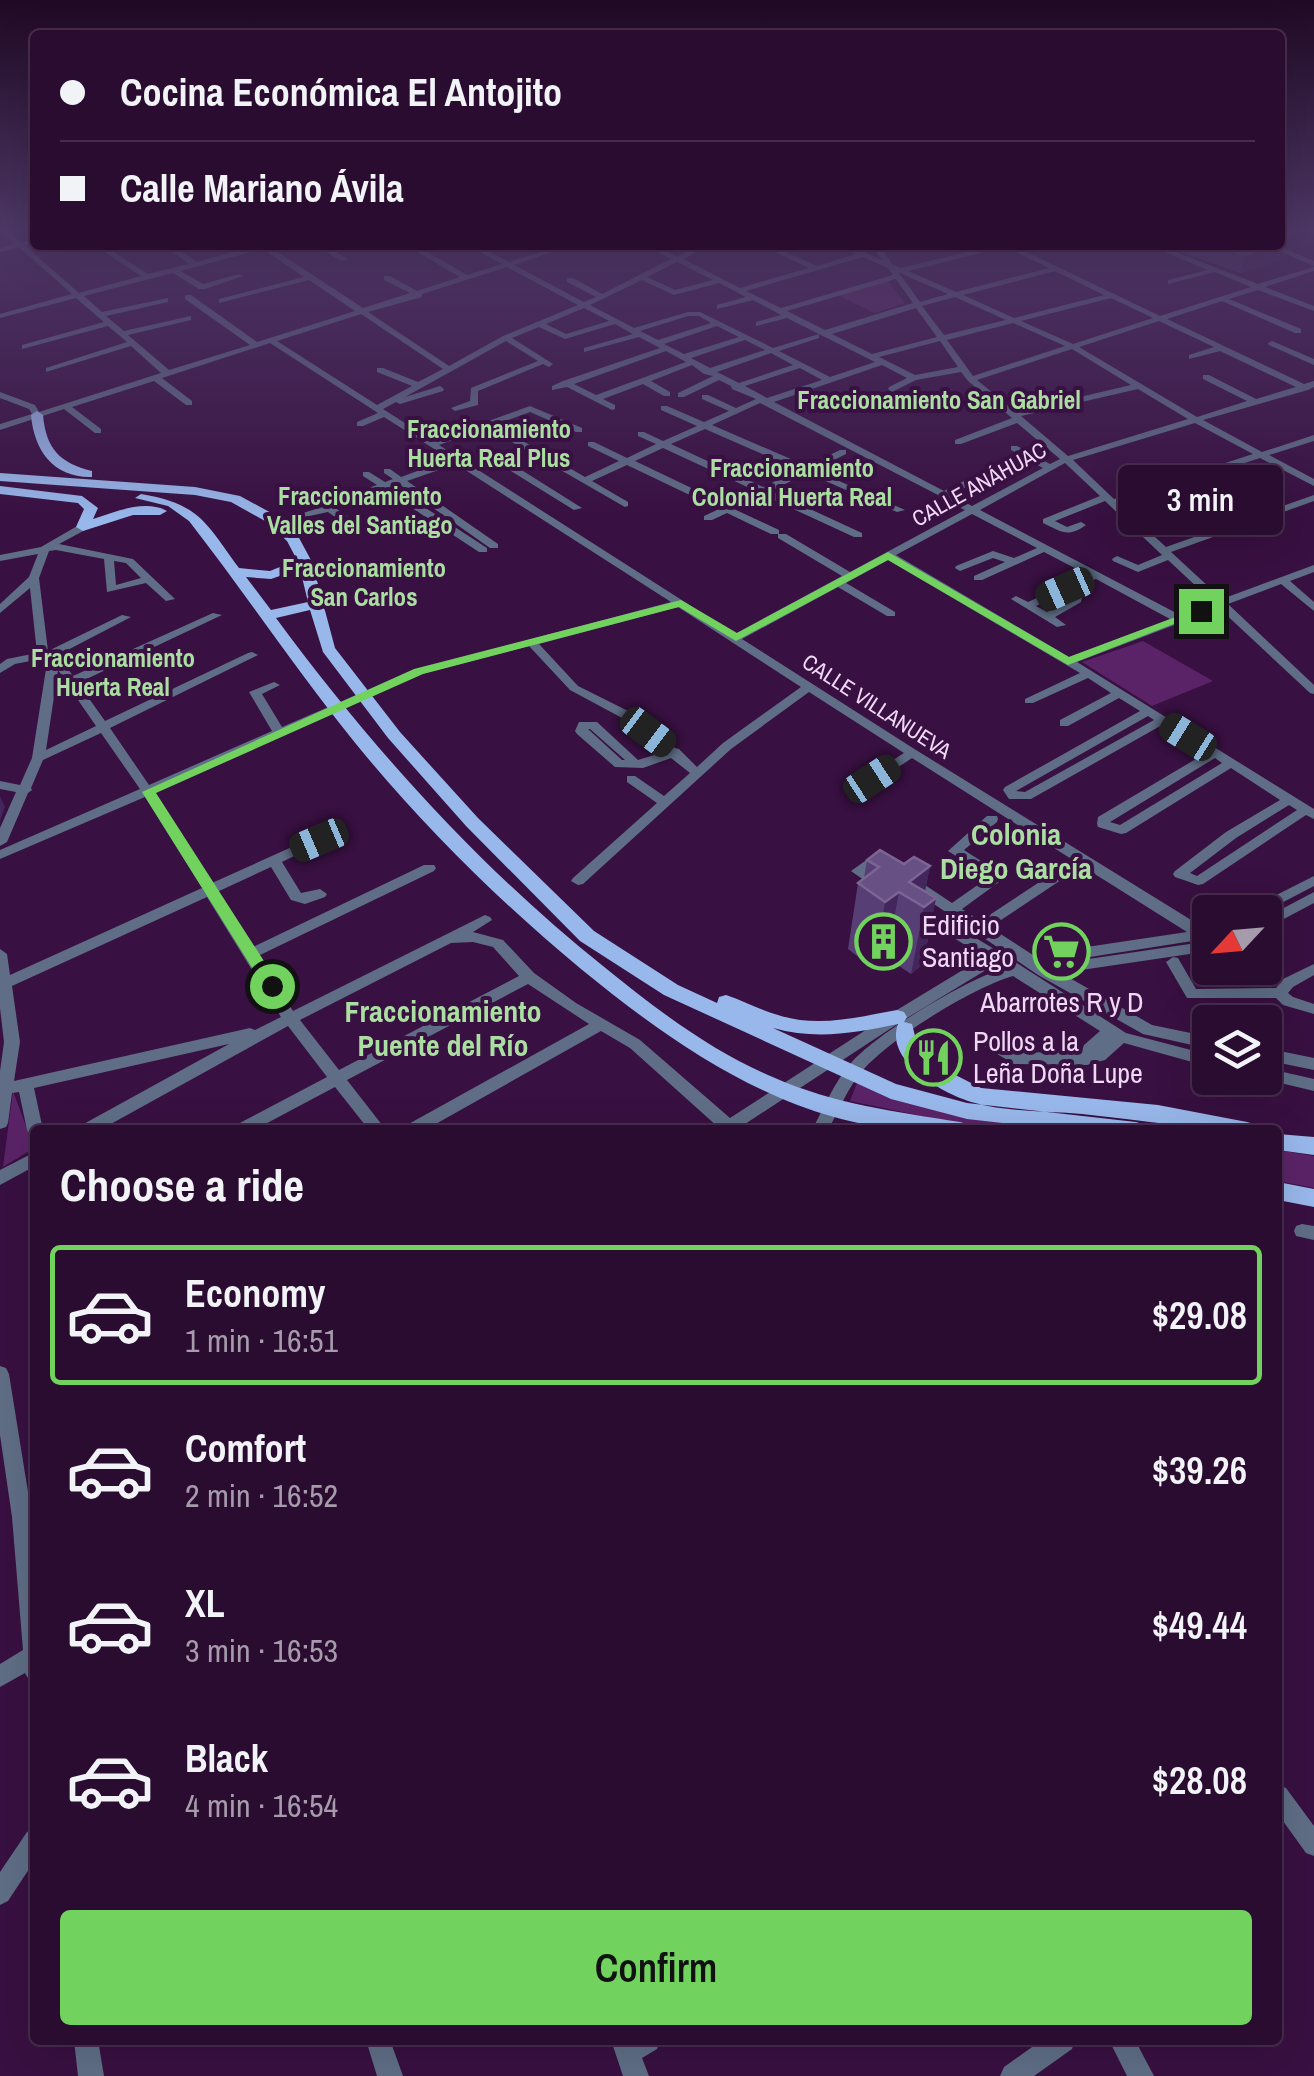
<!DOCTYPE html>
<html lang="en">
<head>
<meta charset="utf-8">
<style>
  :root { --surface:#2a0c31; --page:#361a3d; --text:#f1f3f6; --muted:#a59bab; --line:#462c4d; --accent:#71d25e }
  body { margin:0; font-family:"Archivo Narrow",sans-serif; background:var(--page); color:var(--text); height:100vh; display:flex; flex-direction:column; font-size:38px; white-space:nowrap }
  * { box-sizing:border-box; margin:0 }
  p { font-size:32px; color:var(--muted) }
  .icon { flex:none; width:55px; height:55px; fill:none; stroke:currentColor; stroke-width:2; stroke-linecap:round; stroke-linejoin:round }
  .map { position:relative; flex:1; overflow:hidden }
  .side { position:absolute; left:30px; top:1125px; width:1252px; height:920px; display:flex; flex-direction:column; background:var(--surface); border-radius:10px; box-shadow:0 10px 40px #0002,0 0 0 2px var(--line) }
  .side>* { flex:none }
  .hud { position:absolute; left:30px; top:30px; width:1255px; height:220px; border-radius:10px; box-shadow:0 10px 40px #0002,0 0 0 2px var(--line); display:grid; align-content:center; height:220px; padding:0 30px; background:var(--surface) }
  .needle { width:65px; rotate:244deg }
  .tools { position:absolute; left:1192px; top:895px; display:grid; gap:20px }
  .tools a { display:grid; place-items:center; width:90px; height:90px; border-radius:10px; background:var(--surface); box-shadow:0 10px 40px #0002,0 0 0 2px var(--line); font-size:50px }
  .end { position:absolute; width:45px; height:45px; margin:-22px; border:12px solid #71d25e; background:#111; box-shadow:0 0 0 5px #111 }
  .from { border-radius:50% }
  .bubble { position:absolute; height:70px; border-radius:10px; background:var(--surface); box-shadow:0 10px 40px #0002,0 0 0 2px var(--line); font-size:32px; font-weight:600; line-height:70px; text-align:center }
  .car { position:absolute; width:30px; height:60px; margin:-30px -15px; border-radius:12px; box-shadow:0 0 8px 2px #0007; background:linear-gradient(#222 24%,#8ab4d8 0 40%,#222 0 76%,#8ab4d8 0 86%,#222 0) }
  .hud b { display:flex; align-items:center; gap:35px; height:95px; font-size:38px }
  .hud b+b { border-top:2px solid var(--line) }
  .hud i { width:25px; height:25px; background:var(--text) }
  ul { padding:0; list-style:none }
  li { display:flex; align-items:center; gap:30px; height:140px; margin:0 20px 15px; padding:0 10px; border:5px solid transparent; border-radius:10px }
  li div { flex:1 }
  li b { display:block; font-size:38px }
  li em { font-style:normal; font-weight:600 }
  li.current { border-color:var(--accent) }
  li>.icon { width:90px; height:90px; stroke-width:1.5 }
  h2 { padding:0 30px; font-size:45px; line-height:120px }
  .primary-button { display:flex; gap:20px; margin-top:auto; padding:20px 30px }
  .primary-button a { flex:1; height:115px; border-radius:10px; background:var(--accent); color:#111; font-size:40px; font-weight:600; line-height:115px; text-align:center }
  .map>svg:first-child { display:block }
  .green { fill:#5b2367 }
  .lines { fill:none; stroke-linecap:round; stroke-linejoin:round }
  .minor { fill:#5f6e86; fill-rule:evenodd }
  .major { fill:#98b7ea; fill-rule:evenodd }
  .wall { fill:#573f76 }
  .shaded-wall { fill:#43265b }
  .building { fill:#675083; stroke:#7c6595; stroke-width:2.5 }
  .route { fill:#71d25e }
  .labels { text-anchor:middle; stroke-width:8; stroke-linejoin:round; paint-order:stroke }
  .far-street-label { font-size:22px; fill:#f0d8f5; stroke:#381041 }
  .far-neighbourhood-label { font-size:25px; font-weight:bold; fill:#abdfa1; stroke:#381041 }
  .poi-label { font-size:28px; fill:#f0d8f5; stroke:#381041; text-anchor:start }
  .neighbourhood-label { font-size:30px; font-weight:bold; fill:#abdfa1; stroke:#381041 }
</style>
</head>
<body>
<div class="map">
<svg width="1314" height="2076" viewBox="0 0 1314 2076">
  <rect width="100%" height="100%" fill="#381041"/>
  <g class="green">
    <polygon points="887,280 905,303 875,313 837,295"/>
    <polygon points="1143,641 1213,681 1152,706 1082,662"/>
    <polygon points="857,1083 1110,1130 989,1130 850,1101"/>
    <polygon points="13,1091 34,1148 3,1167"/>
    <polygon points="1278,1150 1314,1156 1314,1188 1278,1181"/>
  </g>
  <g class="lines">
    <g class="minor">
      <path d="M0,230H8L21,242L35,239V243L25,246L79,293L141,276L94,245H103L148,274L189,264L163,245H172L197,262L258,245H272L270,247L363,308L410,293L384,280V276H390L417,291L460,277L414,250L417,246L467,275L502,264L467,245H476L509,262L562,245H573L514,265L584,302L596,297L567,282V278H573L602,294L671,259L644,245H654L677,257L700,245H710L683,259L740,288L809,268L760,245H770L817,266L856,254L838,245H848L882,260L871,245H879L893,265L901,268L995,245H1012L1160,316L1251,287L1215,272L1168,284V280L1208,270L1148,245H1158L1258,284L1314,267V271L1265,287L1314,306V311L1258,290L1229,299L1301,329V333H1295L1222,301L1167,319L1304,384L1314,381V387L1308,390L1203,420L1262,452L1314,435V441L1269,455L1314,479V486L1260,458L1119,504L1166,547L1314,495V501L1171,552L1222,599L1314,565V572L1290,581L1314,602V611L1281,584L1228,604L1314,685V694L1310,693L1219,608L1077,662L1314,809V819L1306,815L1203,884L1198,885L1175,877L1173,874L1175,871L1226,832L1280,800L1231,768L1126,833L1121,834L1098,827L1097,824L1098,817L1206,753L1162,725L1031,799H1009L1003,790L1005,787L1140,711L1119,698L1068,726H1060V720L1111,693L1088,678L1033,703H1025V699L1080,673L888,560L846,583L895,612V616H887L838,587L742,639L916,750L1209,931L1210,951L1061,973L1152,1025L1210,1037V1049L1143,1034L1038,975L909,887L907,884L909,881H919L952,903L989,877L948,851L987,816H997L998,819L997,822L964,850L1006,877L962,909L1033,955L1187,932L1082,866L1001,920H991L989,917L991,914L1073,860L912,758L876,782H868V776L904,753L809,692L731,749L583,884L578,885L571,881L573,878L657,803L627,782V776H635L664,796L690,773L671,758L643,768L615,767L577,734L575,731L579,722H597L638,760L664,752L624,719L570,690L529,646L422,674L154,792L212,883L314,837L319,836L326,840L282,862L301,893L320,889L327,894L325,897L305,904L291,900L271,867L217,892L253,947L424,865H434L436,868L434,871L258,956L293,1011L485,915L490,917L492,920L473,932L503,940L534,973L576,1003L640,1040L730,1118L892,1013L976,962L987,959L910,910L908,907L910,904L915,902L1006,956L1126,1033L1210,1055V1067L1124,1043L1105,1060L1087,1065L1014,1064L977,1042L974,1038L977,1034H987L1017,1052L1081,1053L1084,1045L1100,1031L1013,976C972,988 891,1038 863,1070C848,1087 839,1110 828,1130H812C824,1108 834,1082 851,1063C877,1033 964,981 1002,969L998,966L986,970L902,1021L736,1130H716L718,1127L630,1048L601,1031L425,1130H403L405,1126L589,1024L528,984L347,1080L386,1130H369L335,1087L254,1130H232L234,1126L327,1077L288,1026L100,1130H78L80,1126L229,1044L34,1088L43,1130H35V1136L29,1134L27,1130L19,1092L12,1093L8,1123L6,1127L0,1129V1071L4,1042L0,1008V949L7,954L10,975L202,888L145,797L0,859V850L140,789L101,733L43,760L31,788L32,790L28,793L7,842L0,846V828L16,792L0,789V781L20,785L32,758L46,669L41,659L15,664L0,673V664L7,659L37,653L30,588L0,613V604L29,577L38,554L0,561V555L41,547L79,525H87V529L59,544L133,559L175,599L166,601L146,583L107,592L104,559L56,550L49,551L39,578L48,651L122,615L131,617L58,655L73,676L213,613L222,615L78,683L105,721L248,653L252,652L258,655L110,728L149,785L272,731L249,692L274,682L280,685L262,694L282,727L414,670L671,602L456,464L407,481L498,544V548H490L399,484L392,486L487,548V552H479L383,489L334,507L361,526V530H353L328,512L300,518V514L322,507L306,495V491H312L328,502L377,485L363,476V472H369L385,482L393,479L384,473V469H390L401,477L450,459L384,417L363,426H357V422L378,413L270,343L162,378L192,401V405H186L154,381L72,407L101,429V433H95L64,409L0,430V424L32,414L29,409L0,398V392L35,405L39,412L161,373L131,346L46,372V368L127,342L108,326L22,349V345L104,322L76,298L0,318V314L72,294L19,247L0,252V248L15,244ZM1005,247L1049,268L956,292L908,271ZM263,249L304,277L219,299V303L309,280L355,311L257,342L191,295H185V299L250,345L169,370L128,335L191,320V316L124,331L106,316L168,302V298L102,312L84,296L173,273L199,289H205L243,276L239,274L203,284L180,271ZM863,257L888,268L893,275L781,308L746,291ZM677,262L713,280L675,290L647,277ZM507,267L578,305L503,336L449,366L368,312L422,297V294ZM1055,271L1104,295L1014,318L963,295ZM899,273H900L948,294L920,302ZM896,279L913,303L825,330L787,311ZM642,280L674,295L719,283L746,297L717,305V309L753,300L781,315L756,322V326L787,318L875,362L830,377L779,351L819,338V334L773,348L700,312H688L634,328L590,305ZM955,297L1006,320L944,335L922,306ZM1111,298L1153,318L1073,344L1021,321ZM584,308L609,321L566,334L546,324ZM916,308L937,337L872,354L832,334ZM361,314L443,369L418,382L383,368H377V372L412,386L377,405L277,341ZM688,316H699L711,323L658,340L640,331ZM1159,321L1214,347L1189,355V359L1220,351L1296,387L1256,399L1209,375H1203V379L1247,401L1197,417L1079,347ZM1013,323L1065,346L973,376L947,340ZM615,324L633,334L584,348V352L639,337L660,348L563,381L552,386V390L567,387L612,410L615,409V405L603,399L643,384L664,396H670V392L651,381L692,365L704,374L713,376L678,393V397H684L719,380L731,386L732,389L756,399L736,408L708,395H702V399L729,411L704,422L667,406H661V410L697,426L663,441L644,432H638V436L656,444L627,458L594,442H588V446L619,461L585,477L509,433H503V437L625,507L628,506V502L592,481L627,465L719,509L704,516V520H712L727,513L771,534H778V538L842,576L735,634L439,445L530,412L576,432H582V428L530,406L433,441L383,409L396,402L400,404L443,391L444,389L440,386L405,397L506,341L538,361L471,388L470,401L451,408L455,411L478,405V391L543,364L549,367L553,364L512,338L539,327L565,339ZM717,326L739,337L684,354L664,344ZM745,340L765,350L710,368L691,358ZM940,341L958,367L915,375L879,357ZM1072,349L1131,385L1016,412L977,380ZM666,351L686,362L596,395L574,384ZM771,353L793,365L739,383L717,372ZM882,365L907,378L889,387L888,389L892,392L916,380L961,372L968,381L1012,418L955,440V444H961L1017,423L1060,459L1050,464L1017,446H1011V450L1043,468L972,506L951,495L976,482V478H970L944,491L774,402ZM800,368L822,380L767,398L745,386ZM1138,389L1188,419L1068,456L1021,416ZM760,403L938,495L939,498L965,510L850,572L786,534H779V530L734,509L763,495L854,537H862V533L771,491L807,473L897,512L905,510L814,470L846,454V450H840L807,466L712,425ZM1195,423L1253,454L1114,499L1073,460ZM705,429L799,470L763,487L671,444ZM663,448L756,491L727,505L635,461ZM1065,463L1100,496L1043,519V523C1062,532 1068,538 1086,525L1081,522L1067,527L1055,521L1105,501L1162,555L1138,565L1117,556L1112,559L1113,561L1138,572L1168,560L1213,602L1180,615L980,510ZM972,514L1037,548L1014,558L993,551L956,566L955,568L960,571L993,558L1005,562L974,576V580H982L1044,552L1088,575L1028,602L1016,596L1011,599L1057,627L1066,625L1055,617L1081,602L1082,597L1073,589L1096,579L1170,619L1069,657L896,555ZM114,561L126,563L141,578L116,585ZM1064,593L1071,598V600L1047,612L1036,606ZM678,607L801,687L723,743L697,767L679,749L675,748L632,713L578,686L539,644ZM58,670L65,680L56,686L62,689L69,687L96,726L46,750ZM1148,716L1154,720L1025,792L1016,791ZM588,729H590L625,760H622ZM1215,758L1222,763L1120,825L1110,822ZM1289,805L1297,810L1197,876L1190,873L1236,838ZM207,897L281,1017L255,1030L250,1028L14,1081L20,1042L12,986ZM1199,940L1203,942L1048,965L1045,964ZM473,942L493,947L519,976L339,1070L300,1020L451,943Z"/>
      <polygon points="1293,230 1305,230 1280,239 1280,235"/>
      <polygon points="315,245 324,245 348,259 341,261"/>
      <polygon points="1265,245 1275,245 1314,261 1314,266"/>
      <polygon points="1272,341 1314,359 1314,365 1269,345 1268,343"/>
      <polygon points="914,391 921,393 893,403 889,400"/>
      <polygon points="490,454 496,454 582,508 574,510 490,458"/>
      <polygon points="872,856 888,865 881,869 873,866 867,871 886,884 884,887 874,887 851,871"/>
      <polygon points="1314,876 1314,886 1264,912 1247,912 1249,909"/>
      <polygon points="1314,892 1314,903 1265,929 1265,918"/>
      <polygon points="1173,957 1178,958 1196,989 1276,988 1283,979 1314,964 1314,975 1293,987 1288,993 1293,997 1314,1004 1314,1014 1283,1005 1276,998 1187,998 1166,962"/>
      <polygon points="1265,1048 1314,1058 1314,1070 1265,1060"/>
      <polygon points="1265,1068 1314,1079 1314,1091 1260,1078 1265,1078"/>
      <polygon points="35,1152 35,1166 0,1185 0,1170"/>
      <polygon points="1302,1224 1314,1226 1314,1240 1296,1236 1294,1231 1296,1226"/>
      <polygon points="0,1366 6,1368 9,1374 32,1517 35,1552 35,1682 28,1678 25,1673 0,1687 0,1664 23,1650 12,1517 0,1435"/>
      <polygon points="1278,1785 1286,1788 1314,1826 1314,1856 1306,1853 1278,1814"/>
      <polygon points="35,1829 35,1860 8,1901 0,1905 0,1872 27,1832"/>
      <polygon points="74,2040 98,2040 104,2076 78,2076"/>
      <polygon points="366,2040 390,2040 403,2076 377,2076"/>
      <polygon points="611,2040 660,2040 657,2049 642,2058 649,2076 623,2076"/>
      <polygon points="1042,2040 1075,2040 1072,2049 1034,2076 1000,2076 1004,2067"/>
      <polygon points="1109,2040 1135,2040 1154,2076 1127,2076"/>
    </g>
    <g class="major">
      <path d="M37,411L43,415C46,449 60,463 92,471V477C54,478 34,451 31,415Z"/>
      <path d="M0,473L195,487L240,496L275,515L298,536L312,562L335,648L400,732L478,818L594,931L678,985L717,1003L719,997L726,995C744,1001 760,1010 778,1015C818,1028 858,1017 897,1010L904,1012L907,1017L904,1022L912,1024L918,1048L928,1061L981,1088L1158,1105L1247,1122L1254,1124L1258,1130C1198,1130 1141,1120 1082,1114C1048,1111 1008,1112 975,1103C945,1095 884,1062 898,1024C855,1033 816,1040 773,1028L896,1084L967,1103L1136,1122L1143,1124L1147,1130H1063L967,1119L891,1099L664,995L580,941L466,826L388,738L323,652L310,610L276,618C372,748 477,865 603,966C656,1009 712,1052 775,1078C834,1104 897,1112 960,1122L967,1124L971,1130C950,1130 930,1131 910,1130C785,1123 674,1045 581,969C499,901 423,826 356,744C296,670 245,593 189,521L168,506L135,498L141,494C200,504 205,522 239,568L270,571L297,560L287,541L265,521L231,502L195,495L0,481ZM300,569L308,602L271,610L246,577L271,579Z"/>
      <path d="M0,486L82,496L98,508L93,519C115,512 145,499 167,511L160,515H133L83,531L76,527L84,509L78,503L0,494Z"/>
      <polygon points="1278,1134 1314,1137 1314,1155 1278,1150"/>
      <polygon points="1278,1182 1314,1189 1314,1207 1278,1200"/>
    </g>
  </g>
  <g class="wall">
    <polygon points="1286,243 1281,260 1240,273 1161,245 1280,245"/>
    <polygon points="867,860 930,866 925,891 936,898 923,964 911,974 887,958 874,969 848,949 858,883 864,878"/>
  </g>
  <g class="shaded-wall">
    <polygon points="1286,243 1281,260 1240,273 1245,255"/>
    <polygon points="0,796 5,807 0,821"/>
    <polygon points="930,866 922,906 909,882"/>
    <polygon points="899,892 887,958 874,969 885,902"/>
    <polygon points="936,898 923,964 911,974 924,907"/>
  </g>
  <g class="building">
    <polygon points="1216,245 1278,245 1245,255"/>
    <polygon points="880,850 904,864 914,857 930,866 909,882 936,898 924,907 899,892 885,902 858,883 879,867 867,860"/>
  </g>
  <linearGradient id="sky" x2="0" y2="1"><stop stop-color="#1f0924"/><stop offset="0.44" stop-color="#4d3765"/><stop offset="1" stop-color="#4d3765" stop-opacity="0"/></linearGradient>
  <rect width="1314" height="521" fill="url(#sky)"/>
  <polygon class="route" points="888,552 1069,657 1197,609 1207,611 1068,665 888,560 736,641 679,607 423,674 156,793 278,983 278,990 266,990 142,792 414,669 681,600 737,633"/>
  <defs>
    <symbol id="building-ring" viewBox="-11 -11 22 22"><circle r="9.5" fill="#381041" stroke="#71d25e" stroke-width="1.5"/><path d="M-4-6H4V6H1V3H-1V6H-4ZM-2.5-4.3h1.7v1.8h-1.7ZM.8-4.3h1.7v1.8H.8ZM-2.5-1h1.7V.8h-1.7ZM.8-1h1.7V.8H.8Z" fill="#71d25e"/></symbol>
    <symbol id="supermarket-ring" viewBox="-11 -11 22 22"><circle r="9.5" fill="#381041" stroke="#71d25e" stroke-width="1.5"/><path d="M-6-5.5h2.5l.6 2H6L4.5 2H-2.5L-4.4-4H-6ZM-1.5 3.2a1.3 1.3 0 1 0 .1 0ZM3 3.2a1.3 1.3 0 1 0 .1 0Z" fill="#71d25e"/></symbol>
    <symbol id="restaurant-ring" viewBox="-11 -11 22 22"><circle r="9.5" fill="#381041" stroke="#71d25e" stroke-width="1.5"/><path d="M-5-6h1v4h1v-4h1v4h1v-4h1v5L-1.5 .5V6h-2V.5L-5-1ZM5-6V6H3V1.5H1.5Q1.5-4 5-6Z" fill="#71d25e"/></symbol>
  </defs>
  <g fill-rule="evenodd">
    <use href="#building-ring" x="852" y="910" width="63" height="63"/>
    <use href="#supermarket-ring" x="1030" y="920" width="63" height="63"/>
    <use href="#restaurant-ring" x="902" y="1026" width="63" height="63"/>
  </g>
  <g class="labels">
    <g class="far-street-label">
      <text transform="translate(979 484) rotate(-29)" y="8">CALLE ANÁHUAC</text>
      <text transform="translate(877 706) rotate(33)" y="8">CALLE VILLANUEVA</text>
    </g>
    <g class="far-neighbourhood-label">
      <text x="939" y="409">Fraccionamiento San Gabriel</text>
      <text x="489" y="438">Fraccionamiento<tspan x="489" dy="29">Huerta Real Plus</tspan></text>
      <text x="792" y="477">Fraccionamiento<tspan x="792" dy="29">Colonial Huerta Real</tspan></text>
      <text x="360" y="505">Fraccionamiento<tspan x="360" dy="29">Valles del Santiago</tspan></text>
      <text x="364" y="577">Fraccionamiento<tspan x="364" dy="29">San Carlos</tspan></text>
      <text x="113" y="667">Fraccionamiento<tspan x="113" dy="29">Huerta Real</tspan></text>
    </g>
    <g class="poi-label">
      <text x="922" y="935">Edificio<tspan x="922" dy="32">Santiago</tspan></text>
      <text x="1062" y="1012" text-anchor="middle">Abarrotes R y D</text>
      <text x="973" y="1051">Pollos a la<tspan x="973" dy="32">Leña Doña Lupe</tspan></text>
    </g>
    <g class="neighbourhood-label">
      <text x="1016" y="845">Colonia<tspan x="1016" dy="34">Diego García</tspan></text>
      <text x="443" y="1022">Fraccionamiento<tspan x="443" dy="34">Puente del Río</tspan></text>
    </g>
  </g>
</svg>
<div class="tools">
<a><svg class="needle" viewBox="-14 -14 28 28"><path d="M0-13l5 13h-10z" fill="#e53935"/><path d="M0 13l5-13h-10z" fill="#a59bab"/></svg></a>
<a><svg class="icon" aria-label="layers" viewBox="0 0 24 24"><path d="M12 4l9 5-9 5-9-5zM3 14l9 5 9-5"/></svg></a>
</div>
<i class="end from" style="left:272px;top:986px"></i>
<i class="end" style="left:1201px;top:611px"></i>
<div class="bubble" style="left:1118px;top:465px;width:165px">3 min</div>
<i class="car" style="left:1065px;top:589px;rotate:246deg"></i>
<i class="car" style="left:648px;top:732px;rotate:127deg"></i>
<i class="car" style="left:1188px;top:737px;rotate:302deg"></i>
<i class="car" style="left:872px;top:779px;rotate:57deg"></i>
<i class="car" style="left:319px;top:840px;rotate:247deg"></i>
<div class="hud">
<b><i class="from"></i>Cocina Económica El Antojito</b>
<b><i></i>Calle Mariano Ávila</b>
</div>
<section class="side">
<h2>Choose a ride</h2>
<ul>
<li class="current"><svg class="icon" aria-label="car" viewBox="0 0 24 24"><path d="M5 17H2v-5l4-1 3-4h7l3 4 3 1v5h-3M9 17h6M6 11h13"/><circle cx="7" cy="17" r="2"/><circle cx="17" cy="17" r="2"/></svg><div><b>Economy</b><p>1 min · 16:51</p></div><em>$29.08</em></li>
<li><svg class="icon" aria-label="car" viewBox="0 0 24 24"><path d="M5 17H2v-5l4-1 3-4h7l3 4 3 1v5h-3M9 17h6M6 11h13"/><circle cx="7" cy="17" r="2"/><circle cx="17" cy="17" r="2"/></svg><div><b>Comfort</b><p>2 min · 16:52</p></div><em>$39.26</em></li>
<li><svg class="icon" aria-label="car" viewBox="0 0 24 24"><path d="M5 17H2v-5l4-1 3-4h7l3 4 3 1v5h-3M9 17h6M6 11h13"/><circle cx="7" cy="17" r="2"/><circle cx="17" cy="17" r="2"/></svg><div><b>XL</b><p>3 min · 16:53</p></div><em>$49.44</em></li>
<li><svg class="icon" aria-label="car" viewBox="0 0 24 24"><path d="M5 17H2v-5l4-1 3-4h7l3 4 3 1v5h-3M9 17h6M6 11h13"/><circle cx="7" cy="17" r="2"/><circle cx="17" cy="17" r="2"/></svg><div><b>Black</b><p>4 min · 16:54</p></div><em>$28.08</em></li>
</ul>
<div class="primary-button"><a>Confirm</a></div>
</section>
</div>
</body>
</html>
